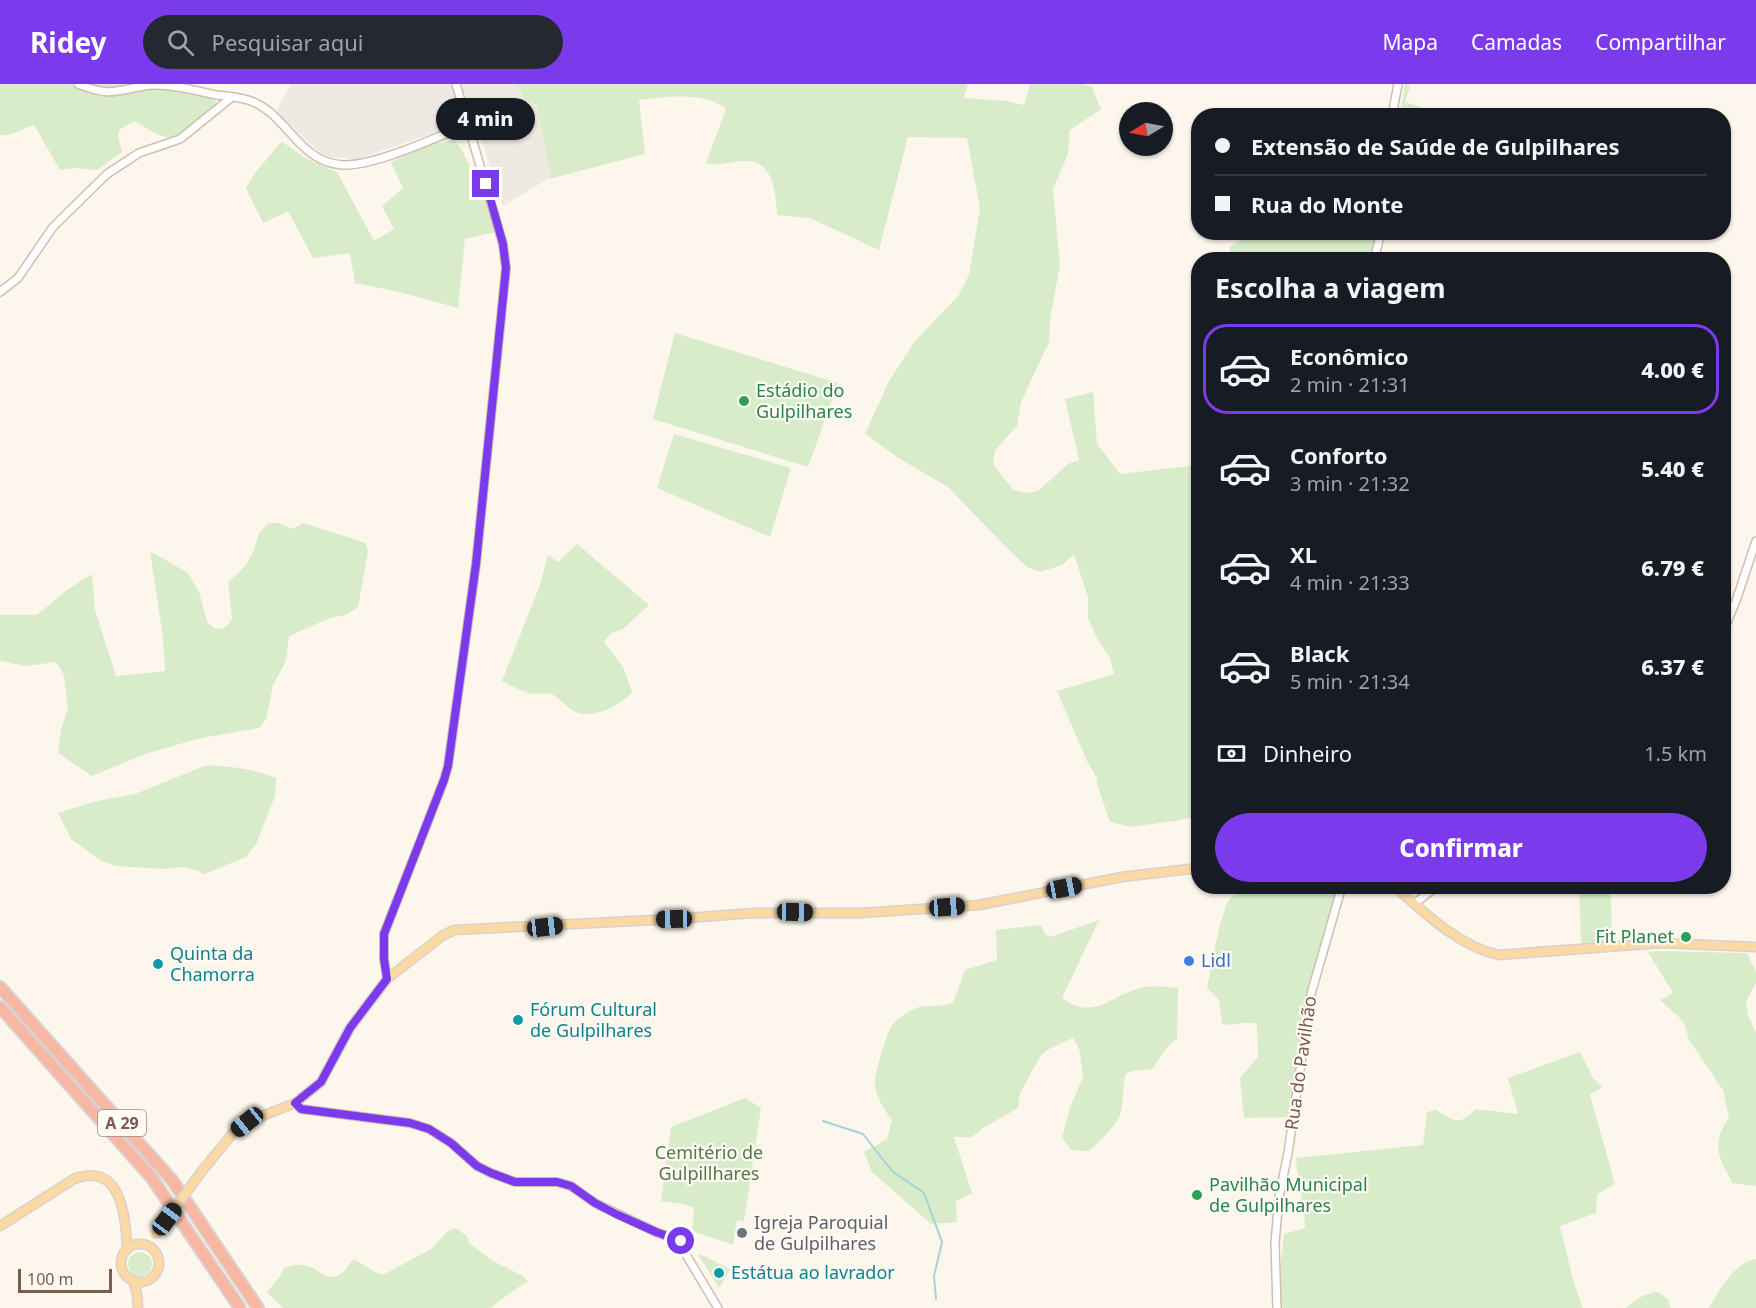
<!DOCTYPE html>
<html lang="pt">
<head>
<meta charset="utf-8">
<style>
  :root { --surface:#171b24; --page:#242831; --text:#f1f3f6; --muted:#9ea1a6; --line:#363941; --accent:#7c3aed }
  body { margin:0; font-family:"Noto Sans",sans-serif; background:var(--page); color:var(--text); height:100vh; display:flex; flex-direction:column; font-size:22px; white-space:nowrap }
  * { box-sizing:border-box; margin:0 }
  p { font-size:20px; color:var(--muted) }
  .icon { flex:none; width:33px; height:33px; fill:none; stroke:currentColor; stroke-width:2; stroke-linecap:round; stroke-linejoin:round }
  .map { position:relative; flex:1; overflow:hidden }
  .sheet { position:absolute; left:1191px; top:168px; width:540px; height:642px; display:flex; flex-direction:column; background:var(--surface); border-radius:24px; box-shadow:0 2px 4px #0004 }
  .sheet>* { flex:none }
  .top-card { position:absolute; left:1191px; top:24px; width:540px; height:132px; border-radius:24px; box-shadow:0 2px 4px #0004; display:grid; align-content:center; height:132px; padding:0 24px; background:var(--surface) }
  .needle { width:39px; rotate:260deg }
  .fabs { position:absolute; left:1119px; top:18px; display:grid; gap:12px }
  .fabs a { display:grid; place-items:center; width:54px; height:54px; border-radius:50%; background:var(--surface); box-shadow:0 2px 4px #0004; font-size:30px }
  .scale { position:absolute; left:18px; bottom:15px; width:94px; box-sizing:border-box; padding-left:6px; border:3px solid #7a5c4d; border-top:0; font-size:16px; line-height:21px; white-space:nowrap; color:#7a5c4d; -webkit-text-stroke:4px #fffaf3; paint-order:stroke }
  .end { position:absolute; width:27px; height:27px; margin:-14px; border:8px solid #7c3aed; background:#fff; box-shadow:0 0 0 3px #fff }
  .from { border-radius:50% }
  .bubble { position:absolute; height:42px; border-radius:21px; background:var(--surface); box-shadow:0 2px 4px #0004; font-size:20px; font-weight:800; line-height:42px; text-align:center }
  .car { position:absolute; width:18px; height:36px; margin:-18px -9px; border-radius:8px; box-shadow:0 0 4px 2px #0007; background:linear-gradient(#222 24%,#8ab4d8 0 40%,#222 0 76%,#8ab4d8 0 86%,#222 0) }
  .top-card b { display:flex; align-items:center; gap:21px; height:57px; font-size:22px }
  .top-card b+b { border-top:2px solid var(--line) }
  .top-card i { width:15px; height:15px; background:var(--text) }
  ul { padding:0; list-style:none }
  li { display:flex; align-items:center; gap:18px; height:90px; margin:0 12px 9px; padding:0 12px; border:3px solid transparent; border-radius:24px }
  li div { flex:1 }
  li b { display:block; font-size:22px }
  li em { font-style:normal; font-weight:800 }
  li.active { border-color:var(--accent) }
  li>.icon { width:54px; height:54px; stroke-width:1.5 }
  h2 { padding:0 24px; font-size:27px; line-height:72px }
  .pay { display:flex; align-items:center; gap:15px; height:66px; padding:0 24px; font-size:22px }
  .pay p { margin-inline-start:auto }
  .cta { display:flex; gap:12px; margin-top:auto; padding:12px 24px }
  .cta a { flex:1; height:69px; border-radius:36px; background:var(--accent); color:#fff; font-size:24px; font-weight:800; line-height:69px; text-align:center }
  header { display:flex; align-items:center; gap:36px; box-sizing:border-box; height:84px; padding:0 30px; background:var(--accent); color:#fff }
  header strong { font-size:28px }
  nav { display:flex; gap:33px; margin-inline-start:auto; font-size:21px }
  .search { width:420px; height:54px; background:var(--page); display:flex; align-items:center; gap:15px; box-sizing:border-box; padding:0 21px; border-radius:33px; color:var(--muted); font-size:22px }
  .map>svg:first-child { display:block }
  .industrial { fill:#efe9e4 }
  .green { fill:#d8ecc9 }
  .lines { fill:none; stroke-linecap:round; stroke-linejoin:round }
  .stream { stroke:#a5d3da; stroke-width:2 }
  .minor-casing { stroke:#d1beb0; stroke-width:10 }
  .major-casing { stroke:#dad1cd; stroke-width:11 }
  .highway-casing { stroke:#dad1cd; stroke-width:14 }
  .minor { stroke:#fff; stroke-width:7 }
  .major { stroke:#fbd9a5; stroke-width:8 }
  .highway { stroke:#f7b7a3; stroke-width:10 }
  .major-bridge-casing { stroke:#dad1cd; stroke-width:11; stroke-linecap:butt }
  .major-bridge { stroke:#fbd9a5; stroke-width:8 }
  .route { stroke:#7c3aed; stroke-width:8 }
  .leisure-dot { fill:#2e9e5b; stroke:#fffaf3; stroke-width:2 }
  .shop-dot { fill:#3f7fe0; stroke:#fffaf3; stroke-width:2 }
  .culture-dot { fill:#0f9aa8; stroke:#fffaf3; stroke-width:2 }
  .worship-dot { fill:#6b7280; stroke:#fffaf3; stroke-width:2 }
  .labels { text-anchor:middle; stroke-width:4.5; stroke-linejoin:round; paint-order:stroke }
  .shield { fill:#fffaf3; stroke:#a28b7f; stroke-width:1.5 }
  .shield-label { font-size:16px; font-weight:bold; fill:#7a5c4d }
  .leisure-label { font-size:18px; fill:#27864d; stroke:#fffaf3; text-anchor:start }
  .culture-label { font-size:18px; fill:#0d838f; stroke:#fffaf3; text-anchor:start }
  .shop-label { font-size:18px; fill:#366cbe; stroke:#fffaf3; text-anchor:start }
  .street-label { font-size:18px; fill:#7a5c4d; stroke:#fffaf3 }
  .park-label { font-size:18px; fill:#537a41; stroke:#fffaf3 }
  .worship-label { font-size:18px; fill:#5b616d; stroke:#fffaf3; text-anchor:start }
</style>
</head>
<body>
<header>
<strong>Ridey</strong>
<div class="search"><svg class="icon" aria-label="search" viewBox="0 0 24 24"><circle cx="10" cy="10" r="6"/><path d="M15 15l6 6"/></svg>Pesquisar aqui</div>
<nav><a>Mapa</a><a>Camadas</a><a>Compartilhar</a></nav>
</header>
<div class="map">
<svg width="1756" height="1224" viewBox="0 0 1756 1224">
  <rect width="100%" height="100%" fill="#fdf6ec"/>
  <polygon class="industrial" points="291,0 517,0 525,16 536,19 551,93 503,122 476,39 458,49 455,42 357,75 333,73 324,71 317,66 276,27"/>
  <g class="green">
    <path d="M0,0H160L209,12L218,20L220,28C211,37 203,42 192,47C164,60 159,51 134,37L119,46L118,53L122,68L97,86L74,84L60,86L34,41C22,44 13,53 0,51Z"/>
    <path d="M517,0H968L964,14L1006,17L1024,21L1030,0H1082L1092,3L1101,25L1070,46L1068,70L1053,105L1060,181L1050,235L1049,258L1021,318L1017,342L995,366L993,380L1013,406L1027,409L1038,407L1068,380L1079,376L1065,315L1093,308L1097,360L1120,390L1198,381V733L1133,743L1110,738L1097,700V694L1087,677L1057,607L1114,590L1110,574L1097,554L1088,534V513L1074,470L1062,481L1040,488L1027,483L1003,460L948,403L900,375L865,350L889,297L915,257L959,211L969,191L980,124L967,54L908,53L879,166L810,134L777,131C776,109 773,75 744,77C730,77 720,83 706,79L726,25C706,7 665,13 639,16L645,70L549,95L551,93L536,20L525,16Z"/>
    <polygon points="1405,0 1410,2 1405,18 1447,31 1401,24"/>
    <path d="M454,56C463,65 463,69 469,80C481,101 493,123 495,148L465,155L458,224L400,208L355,199L350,169L313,174L288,127L263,139L246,104L255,89L281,58L284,59L307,75L337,88L374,157L394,145L382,122L403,104L391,78L435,59Z"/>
    <polygon points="1251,149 1379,149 1373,175 1230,176 1230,163"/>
    <polygon points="675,249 838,299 808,383 653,335"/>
    <polygon points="674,350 791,384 770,453 657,404"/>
    <path d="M269,439H279L292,445L303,439L366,459L368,468L358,523L346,531L330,534L289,552L286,577L273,601L266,635L259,644L201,654L148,669L92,692L58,669L61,646L68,623L64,591L56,578L26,582L0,577V531H37L67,506L92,490L95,526L116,592L165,587L163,554L150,467L188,489L199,508L207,538L214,544L223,545L229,540L232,535L228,498C237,490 246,483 251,472C259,457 254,451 269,439Z"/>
    <path d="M577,460L649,521L623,545L611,549L604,558L623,583L632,608C621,621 596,634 578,629C567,625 561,614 551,610C546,608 542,610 537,610C525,610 513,602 502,597L540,501L548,471L558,478Z"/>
    <path d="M207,681C233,683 251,684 276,694L275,712L256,760L246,773L204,790L197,786L181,783L164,785L115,782L100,776L71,755L58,729L97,717L135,710Z"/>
    <path d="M1240,803H1336C1334,824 1332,847 1322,867C1318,878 1313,886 1309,897L1294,1033L1244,1034L1240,994L1258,973L1257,940C1243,936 1236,943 1222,940L1219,916L1207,904L1219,844L1227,819Z"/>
    <polygon points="1579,803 1621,803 1609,808 1611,816 1612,858 1581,859"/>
    <path d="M1099,836L1062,914C1094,938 1111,911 1140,904C1151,901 1166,903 1178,904L1177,955C1165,962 1161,974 1152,985L1132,987L1126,990C1122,1002 1124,1014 1121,1027C1119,1040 1099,1058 1089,1067L1071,1066L1062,1054L1070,1024L1083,993L1079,964L1073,954L1049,965L1041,971L1020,1009L1018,1024L983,1044L972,1053H954L972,1109L956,1117L957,1138L931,1140L872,1088L864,1068L887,1055L892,1036C884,1026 875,1012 875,998C875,988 887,948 893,940C899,934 908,927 916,924C928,920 940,924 953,919L965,886L997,876L996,846L1041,841L1046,851L1050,853Z"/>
    <path d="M1657,867L1747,869L1756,888V899L1746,917L1748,931L1756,949V1102L1732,1099C1719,1072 1710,1061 1729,1034L1723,1006L1689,956L1685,941L1679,933L1660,916L1673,909L1648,868Z"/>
    <path d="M1580,968L1593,994L1602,1003L1590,1011L1615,1100L1597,1110L1596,1129L1560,1142L1573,1196L1583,1224H1281L1280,1187L1284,1150L1305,1144C1305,1120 1297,1098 1296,1074L1423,1061L1427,1028L1436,1026C1456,1038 1458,1042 1476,1025L1518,1030L1508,994Z"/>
    <polygon points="745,1014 761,1024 744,1137 737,1136 733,1161 692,1147 694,1124 683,1120 661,1117 671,1043"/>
    <path d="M455,1144L466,1151L470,1160L493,1177L523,1192L528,1198L517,1204L490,1224H283L267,1208L281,1191L283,1185C315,1170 320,1199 337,1192C344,1190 349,1180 354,1175L375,1188L383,1191L431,1165L447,1148Z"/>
    <circle cx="140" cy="1180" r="12"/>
    <polygon points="700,1170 730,1185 720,1203 718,1202 699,1172"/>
    <path d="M1756,1175V1224H1708C1721,1206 1733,1179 1756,1175Z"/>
    <path d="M1658,1208L1668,1215L1671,1224H1626C1636,1215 1645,1209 1658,1208Z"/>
  </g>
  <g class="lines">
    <polyline class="stream" points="823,1037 863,1050 892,1087 924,1109 942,1158 934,1192 936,1215"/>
    <defs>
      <g id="minor">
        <path d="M78,0C114,15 119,4 153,1C174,0 196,7 216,11C227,12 238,13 248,16C287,28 298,79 343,81C376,82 436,53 468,41"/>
        <polyline points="1392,32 1398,0"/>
        <polyline points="1374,176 1381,148"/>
        <polyline points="0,208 18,194 53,143 107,90 139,69 180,55 232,13"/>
        <polyline points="1724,545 1736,517 1756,457"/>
        <polyline points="1414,820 1437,802"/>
        <polyline points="387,895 384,875 384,850 444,696 448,682 476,480 506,184 503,160 456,0"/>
        <polyline points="295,1019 301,1025 410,1039 429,1045 451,1059 477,1082 491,1089 515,1098 557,1098 571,1102 595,1119 656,1148 681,1157 682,1164 718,1224"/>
        <polyline points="1277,1224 1275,1159 1279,1113 1288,1069 1311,910 1342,802"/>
      </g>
      <g id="major">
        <path d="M1394,802C1424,828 1459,863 1499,871L1660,859L1756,863"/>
        <polyline points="202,1087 233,1049 247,1038 295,1019 321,998 350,944 387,895 442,852 454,846 674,835 753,829 862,829 979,821 1122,793 1198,784"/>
        <path d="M0,1142L74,1095C121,1077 126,1132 127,1165"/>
        <circle cx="140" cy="1179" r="19"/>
        <polyline points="133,1196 137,1210 138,1224"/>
      </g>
      <g id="highway">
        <polyline points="0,903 172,1096 258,1224"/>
        <polyline points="0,923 151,1093 240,1224"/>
      </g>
    </defs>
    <use href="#minor" class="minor-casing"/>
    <use href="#major" class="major-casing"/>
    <use href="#highway" class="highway-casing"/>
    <use href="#minor" class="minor"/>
    <use href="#major" class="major"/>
    <use href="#highway" class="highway"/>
    <defs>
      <polyline id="major-bridge" points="155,1151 202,1087"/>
    </defs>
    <use href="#major-bridge" class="major-bridge-casing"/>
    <use href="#major-bridge" class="major-bridge"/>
  </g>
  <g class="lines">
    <polyline class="route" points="486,100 503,160 506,184 476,480 448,682 444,696 384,850 384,875 387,895 350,944 321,998 295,1019 301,1025 410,1039 429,1045 451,1059 477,1082 491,1089 515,1098 557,1098 571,1102 595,1119 616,1130 656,1148 681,1157"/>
  </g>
  <g class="leisure-dot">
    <circle cx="744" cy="317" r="6"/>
    <circle cx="1686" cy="853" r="6"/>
    <circle cx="1197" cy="1111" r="6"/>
  </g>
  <circle class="shop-dot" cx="1189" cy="877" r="6"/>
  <g class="culture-dot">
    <circle cx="158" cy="880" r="6"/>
    <circle cx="518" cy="936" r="6"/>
    <circle cx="719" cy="1189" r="6"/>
  </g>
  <circle class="worship-dot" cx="742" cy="1149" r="6"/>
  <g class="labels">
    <rect class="shield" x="98" y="1026" width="48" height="26" rx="4.5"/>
    <g class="shield-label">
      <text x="122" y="1045">A 29</text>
    </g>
    <g class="leisure-label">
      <text x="756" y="313">Estádio do<tspan x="756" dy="21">Gulpilhares</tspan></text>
      <text x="1674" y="859" text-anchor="end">Fit Planet</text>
      <text x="1209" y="1107">Pavilhão Municipal<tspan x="1209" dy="21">de Gulpilhares</tspan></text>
    </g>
    <g class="culture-label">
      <text x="170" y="876">Quinta da<tspan x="170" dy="21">Chamorra</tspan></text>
      <text x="530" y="932">Fórum Cultural<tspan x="530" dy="21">de Gulpilhares</tspan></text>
      <text x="731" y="1195">Estátua ao lavrador</text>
    </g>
    <g class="shop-label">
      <text x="1201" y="883">Lidl</text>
    </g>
    <g class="street-label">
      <text transform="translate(1301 979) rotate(-82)" y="6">Rua do Pavilhão</text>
    </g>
    <g class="park-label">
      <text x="709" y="1075">Cemitério de<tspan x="709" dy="21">Gulpillhares</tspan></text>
    </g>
    <g class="worship-label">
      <text x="754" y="1145">Igreja Paroquial<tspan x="754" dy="21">de Gulpilhares</tspan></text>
    </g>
  </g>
</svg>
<div class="fabs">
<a><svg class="needle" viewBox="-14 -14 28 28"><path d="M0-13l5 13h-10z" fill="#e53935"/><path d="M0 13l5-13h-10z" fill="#9ea1a6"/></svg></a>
</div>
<div class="scale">100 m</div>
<i class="end from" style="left:681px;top:1157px"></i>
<i class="end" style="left:486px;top:100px"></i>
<div class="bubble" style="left:436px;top:14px;width:99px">4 min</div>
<i class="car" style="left:1064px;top:804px;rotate:79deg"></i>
<i class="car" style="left:947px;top:823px;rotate:86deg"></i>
<i class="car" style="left:795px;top:828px;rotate:91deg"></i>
<i class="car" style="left:674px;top:835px;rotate:269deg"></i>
<i class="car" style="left:545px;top:843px;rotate:83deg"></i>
<i class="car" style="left:247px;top:1038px;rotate:231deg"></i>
<i class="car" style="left:167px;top:1135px;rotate:37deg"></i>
<div class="top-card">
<b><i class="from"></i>Extensão de Saúde de Gulpilhares</b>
<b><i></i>Rua do Monte</b>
</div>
<section class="sheet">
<h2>Escolha a viagem</h2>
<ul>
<li class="active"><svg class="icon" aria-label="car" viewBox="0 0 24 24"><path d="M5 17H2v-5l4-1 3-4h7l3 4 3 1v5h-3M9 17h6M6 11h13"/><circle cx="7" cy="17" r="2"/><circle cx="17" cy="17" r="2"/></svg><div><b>Econômico</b><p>2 min · 21:31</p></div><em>4.00 €</em></li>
<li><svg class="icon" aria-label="car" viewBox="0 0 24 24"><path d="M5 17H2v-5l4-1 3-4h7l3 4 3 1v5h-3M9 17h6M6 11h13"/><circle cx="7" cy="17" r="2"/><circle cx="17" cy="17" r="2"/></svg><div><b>Conforto</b><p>3 min · 21:32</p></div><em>5.40 €</em></li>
<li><svg class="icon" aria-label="car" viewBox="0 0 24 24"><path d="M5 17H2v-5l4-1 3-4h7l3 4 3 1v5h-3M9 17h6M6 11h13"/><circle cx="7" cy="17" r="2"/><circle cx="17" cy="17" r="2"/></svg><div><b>XL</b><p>4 min · 21:33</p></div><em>6.79 €</em></li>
<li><svg class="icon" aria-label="car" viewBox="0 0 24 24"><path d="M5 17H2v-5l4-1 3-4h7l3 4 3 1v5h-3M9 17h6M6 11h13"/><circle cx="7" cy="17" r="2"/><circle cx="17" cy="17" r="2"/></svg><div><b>Black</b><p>5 min · 21:34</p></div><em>6.37 €</em></li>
</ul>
<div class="pay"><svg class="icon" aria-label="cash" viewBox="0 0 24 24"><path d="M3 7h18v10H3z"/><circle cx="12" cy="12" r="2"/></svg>Dinheiro<p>1.5 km</p></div>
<div class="cta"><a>Confirmar</a></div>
</section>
</div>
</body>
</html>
